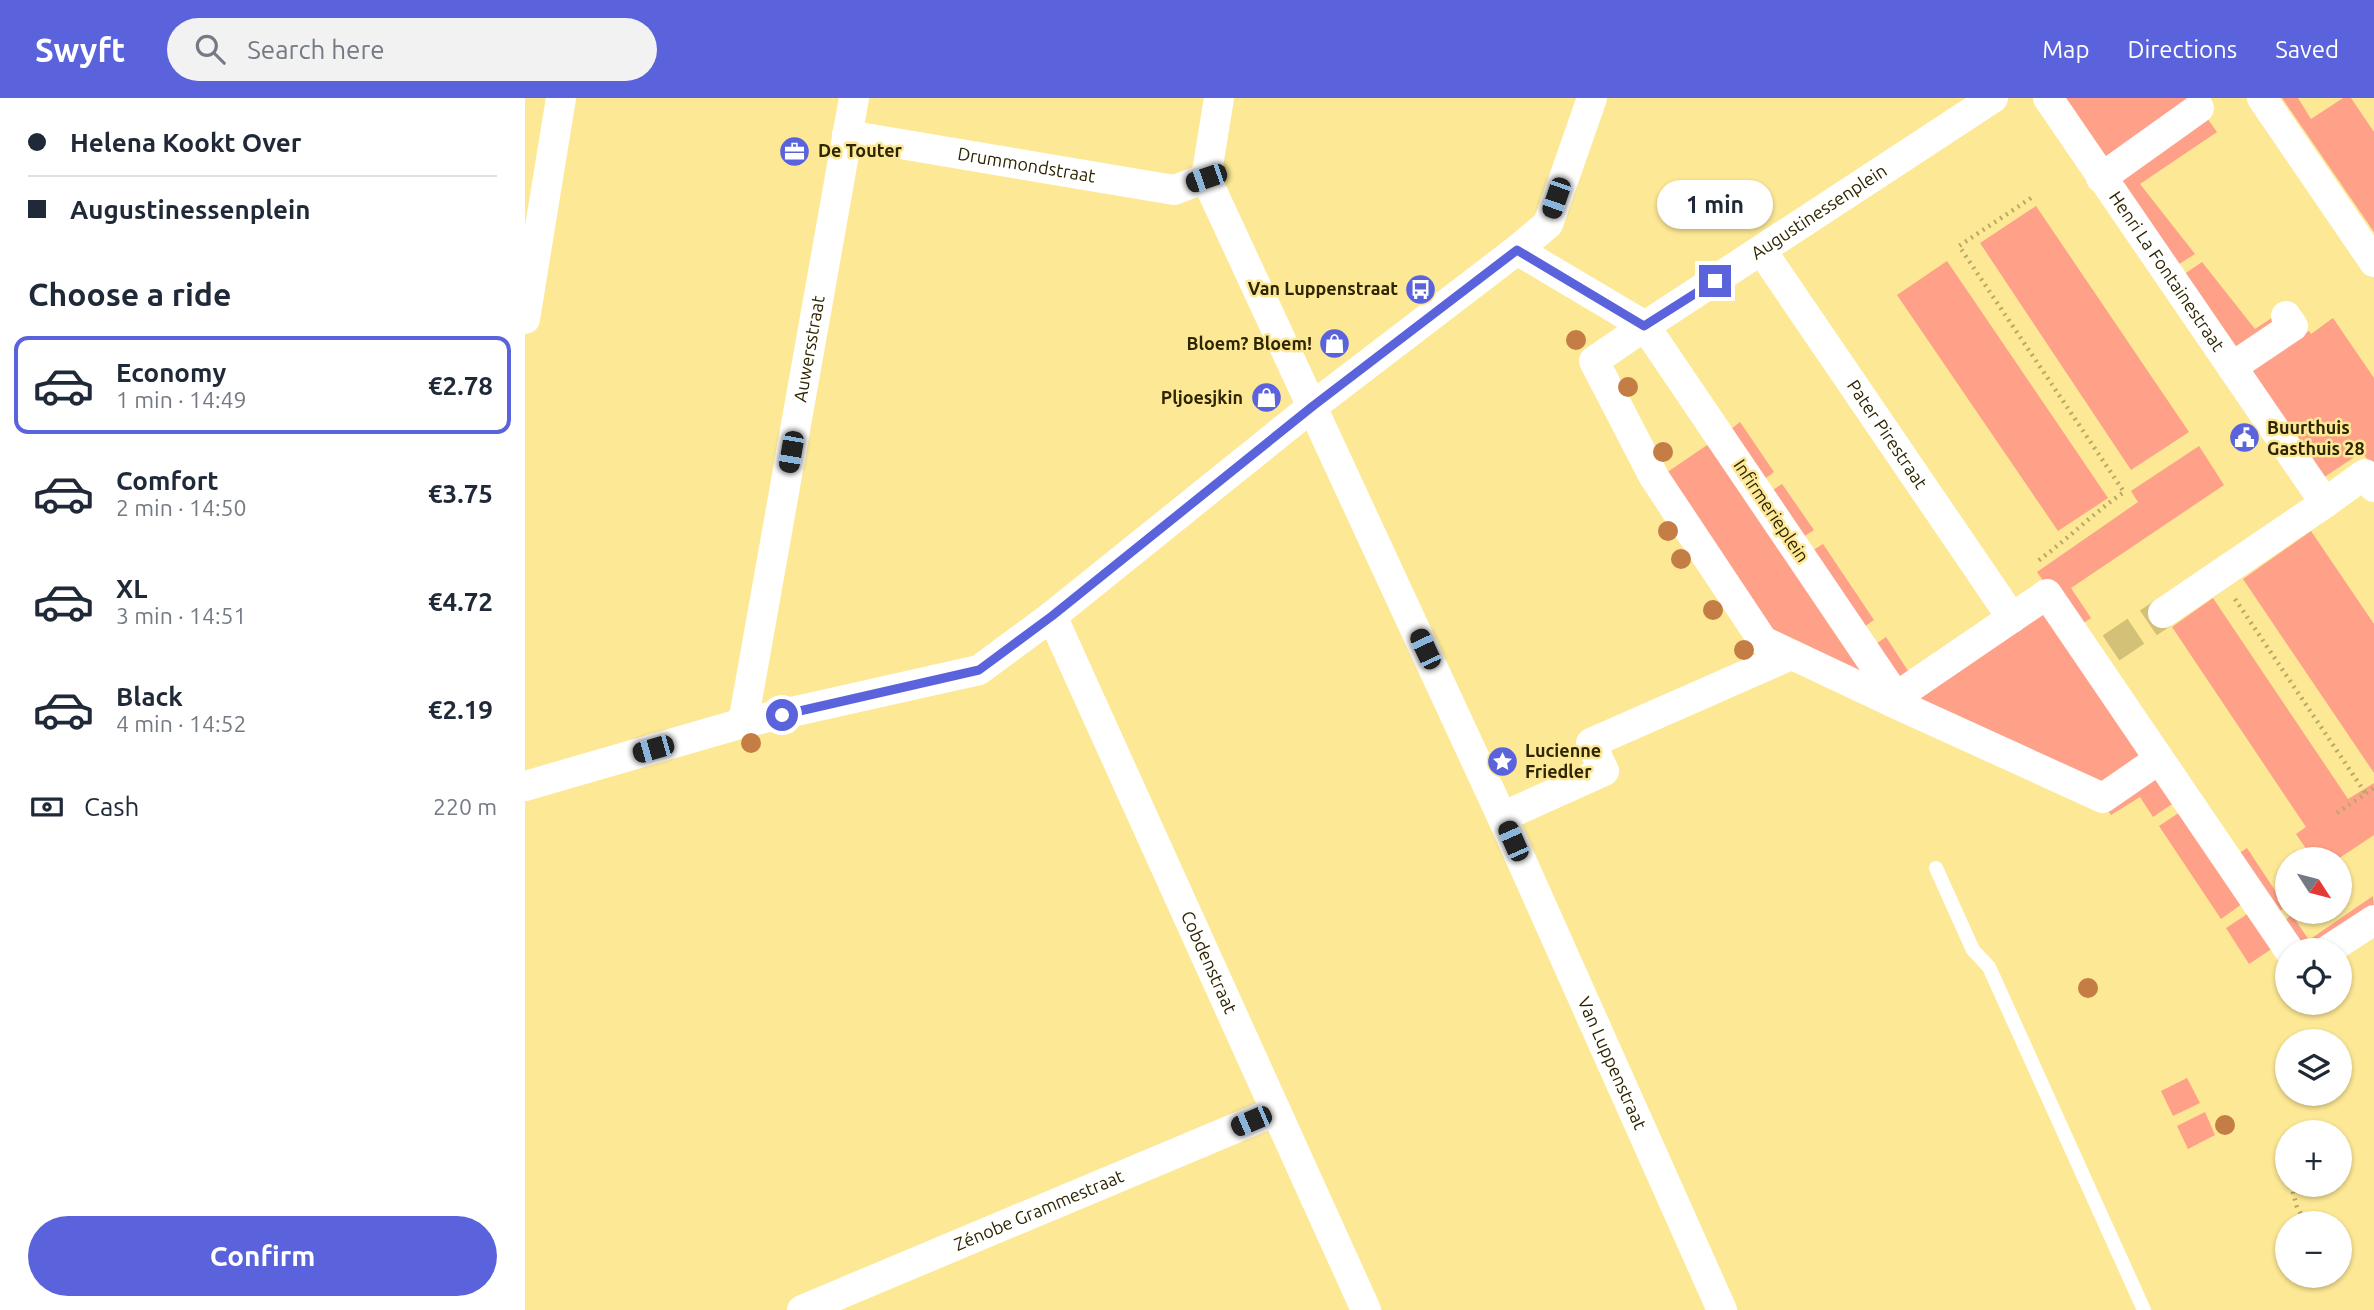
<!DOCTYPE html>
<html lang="en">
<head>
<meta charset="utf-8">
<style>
  :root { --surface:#fff; --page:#f2f2f3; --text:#1f2937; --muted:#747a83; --line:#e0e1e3; --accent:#5a63db }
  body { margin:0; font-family:Ubuntu,sans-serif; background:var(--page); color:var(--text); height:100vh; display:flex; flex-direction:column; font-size:26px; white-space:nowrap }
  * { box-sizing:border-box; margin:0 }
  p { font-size:23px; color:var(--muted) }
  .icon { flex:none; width:38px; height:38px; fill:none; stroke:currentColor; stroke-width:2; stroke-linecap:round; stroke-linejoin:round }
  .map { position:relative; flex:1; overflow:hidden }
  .panel { display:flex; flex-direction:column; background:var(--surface); width:525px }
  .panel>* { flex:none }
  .guide { display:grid; align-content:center; height:154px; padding:0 28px; background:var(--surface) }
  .needle { width:46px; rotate:126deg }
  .buttons { position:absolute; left:1750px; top:749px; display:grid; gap:14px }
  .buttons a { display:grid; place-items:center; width:77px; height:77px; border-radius:50%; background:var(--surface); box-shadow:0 2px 5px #0004; font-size:35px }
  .end { position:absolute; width:32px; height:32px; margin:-16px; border:9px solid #5a63db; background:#fff; box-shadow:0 0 0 4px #fff }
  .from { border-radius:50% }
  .bubble { position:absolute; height:49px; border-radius:24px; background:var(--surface); box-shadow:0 2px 5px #0004; font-size:23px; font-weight:700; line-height:49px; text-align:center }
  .car { position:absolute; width:21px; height:42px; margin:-21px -10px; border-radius:9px; box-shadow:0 0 5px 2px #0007; background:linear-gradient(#222 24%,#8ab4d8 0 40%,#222 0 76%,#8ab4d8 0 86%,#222 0) }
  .guide b { display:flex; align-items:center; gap:24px; height:66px; font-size:26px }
  .guide b+b { border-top:2px solid var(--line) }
  .guide i { width:18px; height:18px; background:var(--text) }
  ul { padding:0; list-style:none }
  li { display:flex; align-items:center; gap:21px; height:98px; margin:0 14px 10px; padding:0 14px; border:4px solid transparent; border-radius:14px }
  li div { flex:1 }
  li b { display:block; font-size:26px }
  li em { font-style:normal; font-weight:700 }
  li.active { border-color:var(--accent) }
  li>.icon { width:63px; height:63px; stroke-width:1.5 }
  h2 { padding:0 28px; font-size:32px; line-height:84px }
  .pay { display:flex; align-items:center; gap:18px; height:77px; padding:0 28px; font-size:26px }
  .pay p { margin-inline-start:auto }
  .button { display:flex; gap:14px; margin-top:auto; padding:14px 28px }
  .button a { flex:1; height:80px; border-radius:42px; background:var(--accent); color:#fff; font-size:28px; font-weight:700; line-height:80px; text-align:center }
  header { display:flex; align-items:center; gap:42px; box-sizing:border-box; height:98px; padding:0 35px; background:var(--accent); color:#fff }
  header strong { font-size:33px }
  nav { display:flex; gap:38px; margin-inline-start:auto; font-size:24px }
  .search { width:490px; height:63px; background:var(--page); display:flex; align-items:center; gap:18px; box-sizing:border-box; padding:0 24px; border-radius:38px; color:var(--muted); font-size:26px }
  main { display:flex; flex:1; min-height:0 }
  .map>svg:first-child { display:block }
  .green { fill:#fea188 }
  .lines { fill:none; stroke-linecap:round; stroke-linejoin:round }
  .street-tunnel { stroke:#d4c178; stroke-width:30; stroke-dasharray:30 15; stroke-linecap:butt }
  .path { stroke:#baa865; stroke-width:4.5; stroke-dasharray:2 5; stroke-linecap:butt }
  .lane { stroke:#fff; stroke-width:14 }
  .street { stroke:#fff; stroke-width:30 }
  .tree { fill:#c37d45 }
  .route { stroke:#5a63db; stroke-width:9 }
  .labels { text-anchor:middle; stroke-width:5; stroke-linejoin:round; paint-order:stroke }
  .poi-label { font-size:18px; font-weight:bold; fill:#2e2502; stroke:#fde895; text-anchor:start }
  .street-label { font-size:18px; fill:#2e2502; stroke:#fde895 }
</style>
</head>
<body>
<header>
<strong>Swyft</strong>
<div class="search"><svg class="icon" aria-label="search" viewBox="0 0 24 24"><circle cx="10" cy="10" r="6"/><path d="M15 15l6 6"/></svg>Search here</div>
<nav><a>Map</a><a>Directions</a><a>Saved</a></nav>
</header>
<main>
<section class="panel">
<div class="guide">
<b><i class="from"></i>Helena Kookt Over</b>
<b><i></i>Augustinessenplein</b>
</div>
<h2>Choose a ride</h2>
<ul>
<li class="active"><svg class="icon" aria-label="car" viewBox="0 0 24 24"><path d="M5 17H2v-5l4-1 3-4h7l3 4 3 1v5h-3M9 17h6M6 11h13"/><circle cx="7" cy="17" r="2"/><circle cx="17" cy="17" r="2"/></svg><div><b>Economy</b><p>1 min · 14:49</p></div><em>€2.78</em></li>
<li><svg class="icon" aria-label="car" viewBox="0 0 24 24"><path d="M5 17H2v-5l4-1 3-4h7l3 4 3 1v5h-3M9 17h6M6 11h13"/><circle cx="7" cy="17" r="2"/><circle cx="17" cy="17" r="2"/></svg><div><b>Comfort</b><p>2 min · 14:50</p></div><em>€3.75</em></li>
<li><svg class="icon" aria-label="car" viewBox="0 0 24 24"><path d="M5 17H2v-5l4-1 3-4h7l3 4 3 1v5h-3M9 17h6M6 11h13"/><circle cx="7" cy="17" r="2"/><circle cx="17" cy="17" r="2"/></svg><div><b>XL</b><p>3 min · 14:51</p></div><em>€4.72</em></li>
<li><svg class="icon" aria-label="car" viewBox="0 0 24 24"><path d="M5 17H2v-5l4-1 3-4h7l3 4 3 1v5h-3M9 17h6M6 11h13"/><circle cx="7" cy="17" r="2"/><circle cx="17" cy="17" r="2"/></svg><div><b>Black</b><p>4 min · 14:52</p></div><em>€2.19</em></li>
</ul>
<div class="pay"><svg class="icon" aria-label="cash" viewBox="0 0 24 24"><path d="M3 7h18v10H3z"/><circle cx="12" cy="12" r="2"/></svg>Cash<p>220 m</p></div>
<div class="button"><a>Confirm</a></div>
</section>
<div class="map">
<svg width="1849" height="1212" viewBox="0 0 1849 1212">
  <rect width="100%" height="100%" fill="#fde895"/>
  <g class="green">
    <polygon points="1537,0 1667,0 1580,65"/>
    <polygon points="1757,0 1773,0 1786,21 1818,0 1826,0 1849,34 1849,134"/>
    <polygon points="1682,20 1692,34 1615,86 1670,156 1648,170 1588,82"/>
    <polygon points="1511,108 1664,334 1606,372 1455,145"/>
    <polygon points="1422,163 1583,400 1533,433 1372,197"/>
    <polygon points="1677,164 1730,231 1754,215 1761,226 1711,262 1655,179"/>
    <polygon points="1808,220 1849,280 1849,371 1837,354 1792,384 1715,269 1784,233 1786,236"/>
    <polygon points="1215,324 1249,374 1233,386 1200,336"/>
    <polygon points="1191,341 1361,591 1257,547 1141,375"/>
    <polygon points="1674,348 1699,387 1546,490 1566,520 1551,530 1512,474 1613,404 1606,393"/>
    <polygon points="1257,386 1289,432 1272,443 1242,396"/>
    <polygon points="1786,433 1849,526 1849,675 1718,481"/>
    <polygon points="1298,446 1349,522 1333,533 1282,456"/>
    <polygon points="1688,500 1823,701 1849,685 1849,737 1813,761 1788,761 1771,736 1781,729 1647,529"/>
    <polygon points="1520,507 1624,659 1577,692 1384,604"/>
    <polygon points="1361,539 1389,582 1374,591 1345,550"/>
    <polygon points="1634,667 1656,700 1628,719 1615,699 1586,717 1578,705"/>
    <polygon points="1661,710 1724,801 1696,821 1634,728"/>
    <polygon points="1722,750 1761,809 1747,818 1707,760"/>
    <polygon points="1848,798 1849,810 1786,852 1770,852 1752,827 1767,817 1784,842"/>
    <polygon points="1730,811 1754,846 1724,866 1701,830"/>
    <polygon points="1662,980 1675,1005 1648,1018 1636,993"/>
    <polygon points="1680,1014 1690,1037 1663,1051 1652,1028"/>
  </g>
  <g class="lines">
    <polyline class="street-tunnel" points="1586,550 1638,515"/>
    <g class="path">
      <path d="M1506,100L1434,148L1599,394C1567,416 1542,442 1510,465"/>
      <polyline points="1710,501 1841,696"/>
      <polyline points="1812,715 1849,690"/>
      <polyline points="1762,1068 1762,1069"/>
      <polyline points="1766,1087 1772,1109 1781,1125"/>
    </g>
    <polyline class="lane" points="1411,770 1448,852 1464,869 1619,1212"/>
    <g class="street">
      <path id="s1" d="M694,0L681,80L977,719L1197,1212"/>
      <path id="s2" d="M1523,0L1800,405L1840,376L1849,389"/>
      <polyline points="1737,0 1849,164"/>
      <path id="s3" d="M322,37L649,92L681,80"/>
      <polyline points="1576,80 1674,10"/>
      <polyline points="992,152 1120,228 1069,263 1129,379 1238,543 1365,603 1522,496 1764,852"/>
      <path id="s4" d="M1237,153L1487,520"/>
      <polyline points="0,221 36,0"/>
      <polyline points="1707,269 1768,228 1761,218"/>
      <polyline points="1638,515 1800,405"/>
      <path id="s5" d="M527,518L841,1212"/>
      <path id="s6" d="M1371,599L1120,228L1468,0"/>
      <polyline points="1365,603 1578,700 1633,662"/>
      <path id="s7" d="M218,625L329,0"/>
      <polyline points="0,688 218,625 454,572 527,518 788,308 992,152 1023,126 1067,0"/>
      <polyline points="977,719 1079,673 1066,645 1266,557"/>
      <polyline points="1803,852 1849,822"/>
      <path id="s8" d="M277,1212L751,1013"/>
    </g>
  </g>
  <g class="tree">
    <circle cx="1051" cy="242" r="10"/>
    <circle cx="1103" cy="289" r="10"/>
    <circle cx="1138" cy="354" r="10"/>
    <circle cx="1143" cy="433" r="10"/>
    <circle cx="1156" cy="461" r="10"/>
    <circle cx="1188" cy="512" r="10"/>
    <circle cx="1219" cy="552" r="10"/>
    <circle cx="226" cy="645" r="10"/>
    <circle cx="1563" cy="890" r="10"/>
    <circle cx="1700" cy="1027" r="10"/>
  </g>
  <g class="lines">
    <polyline class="route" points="257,617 454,572 527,518 788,308 992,152 1119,228 1190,183"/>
  </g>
  <defs>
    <symbol id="office-disc" viewBox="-11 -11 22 22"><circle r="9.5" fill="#5a63db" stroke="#fde895"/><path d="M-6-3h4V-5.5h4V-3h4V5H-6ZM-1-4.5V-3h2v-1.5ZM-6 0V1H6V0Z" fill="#fff"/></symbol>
    <symbol id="bus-disc" viewBox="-11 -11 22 22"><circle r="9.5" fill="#5a63db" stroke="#fde895"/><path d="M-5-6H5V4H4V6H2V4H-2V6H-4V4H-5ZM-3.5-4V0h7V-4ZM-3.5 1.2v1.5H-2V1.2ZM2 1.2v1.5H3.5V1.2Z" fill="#fff"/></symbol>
    <symbol id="shop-disc" viewBox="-11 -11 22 22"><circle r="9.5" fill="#5a63db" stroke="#fde895"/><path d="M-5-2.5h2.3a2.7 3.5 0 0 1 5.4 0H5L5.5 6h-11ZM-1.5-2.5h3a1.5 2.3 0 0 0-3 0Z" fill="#fff"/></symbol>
    <symbol id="civic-disc" viewBox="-11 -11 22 22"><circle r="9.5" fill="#5a63db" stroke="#fde895"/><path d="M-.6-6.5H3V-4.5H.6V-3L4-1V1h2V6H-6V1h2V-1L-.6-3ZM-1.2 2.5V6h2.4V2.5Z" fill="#fff"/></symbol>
    <symbol id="sight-disc" viewBox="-11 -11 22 22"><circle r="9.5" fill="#5a63db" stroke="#fde895"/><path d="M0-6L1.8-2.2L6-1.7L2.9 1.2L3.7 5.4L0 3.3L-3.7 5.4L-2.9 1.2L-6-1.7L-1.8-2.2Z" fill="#fff"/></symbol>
  </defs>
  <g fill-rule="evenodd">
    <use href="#office-disc" x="252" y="36" width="35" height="35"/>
    <use href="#bus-disc" x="878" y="174" width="35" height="35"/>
    <use href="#shop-disc" x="792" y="228" width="35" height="35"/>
    <use href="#shop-disc" x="724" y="282" width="35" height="35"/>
    <use href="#civic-disc" x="1702" y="322" width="35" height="35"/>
    <use href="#sight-disc" x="960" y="646" width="35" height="35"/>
  </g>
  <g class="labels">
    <g class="poi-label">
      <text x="293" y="59">De Touter</text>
      <text x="873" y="197" text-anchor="end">Van Luppenstraat</text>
      <text x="787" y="252" text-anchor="end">Bloem? Bloem!</text>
      <text x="718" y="306" text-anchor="end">Pljoesjkin</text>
      <text x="1742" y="336">Buurthuis<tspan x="1742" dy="21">Gasthuis 28</tspan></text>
      <text x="1000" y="659">Lucienne<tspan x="1000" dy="21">Friedler</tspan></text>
    </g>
    <g class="street-label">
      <text dy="6" stroke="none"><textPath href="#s3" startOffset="182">Drummondstraat</textPath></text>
      <text dy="6" stroke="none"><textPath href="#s6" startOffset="656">Augustinessenplein</textPath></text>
      <text dy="6" stroke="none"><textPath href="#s2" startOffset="210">Henri La Fontainestraat</textPath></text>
      <text dy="6" stroke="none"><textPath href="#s7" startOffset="380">Auwersstraat</textPath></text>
      <text dy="6" stroke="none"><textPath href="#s4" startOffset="222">Pater Pirestraat</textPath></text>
      <text transform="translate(1246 413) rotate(56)" y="6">Infirmerieplein</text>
      <text dy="6" stroke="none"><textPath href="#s5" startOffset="380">Cobdenstraat</textPath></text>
      <text dy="6" stroke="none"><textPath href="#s1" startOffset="1055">Van Luppenstraat</textPath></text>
      <text dy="6" stroke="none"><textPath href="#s8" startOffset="257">Zénobe Grammestraat</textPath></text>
    </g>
  </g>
</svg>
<div class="buttons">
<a><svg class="needle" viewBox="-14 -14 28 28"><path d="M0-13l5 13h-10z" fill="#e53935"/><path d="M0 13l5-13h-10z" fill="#747a83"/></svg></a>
<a><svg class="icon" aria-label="locate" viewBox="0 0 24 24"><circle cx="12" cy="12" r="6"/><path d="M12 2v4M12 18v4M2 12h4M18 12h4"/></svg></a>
<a><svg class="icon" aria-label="layers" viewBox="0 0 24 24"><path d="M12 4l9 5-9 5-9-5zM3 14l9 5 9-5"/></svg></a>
<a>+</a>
<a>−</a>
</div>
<i class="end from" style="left:257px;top:617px"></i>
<i class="end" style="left:1190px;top:183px"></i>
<div class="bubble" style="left:1132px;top:82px;width:116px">1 min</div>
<i class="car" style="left:681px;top:80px;rotate:251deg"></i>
<i class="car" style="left:1031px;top:100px;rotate:199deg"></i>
<i class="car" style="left:266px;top:354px;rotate:190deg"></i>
<i class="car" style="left:900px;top:551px;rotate:335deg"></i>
<i class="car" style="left:128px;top:651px;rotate:254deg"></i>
<i class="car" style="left:988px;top:743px;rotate:336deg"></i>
<i class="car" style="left:726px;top:1023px;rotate:247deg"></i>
</div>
</main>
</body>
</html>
